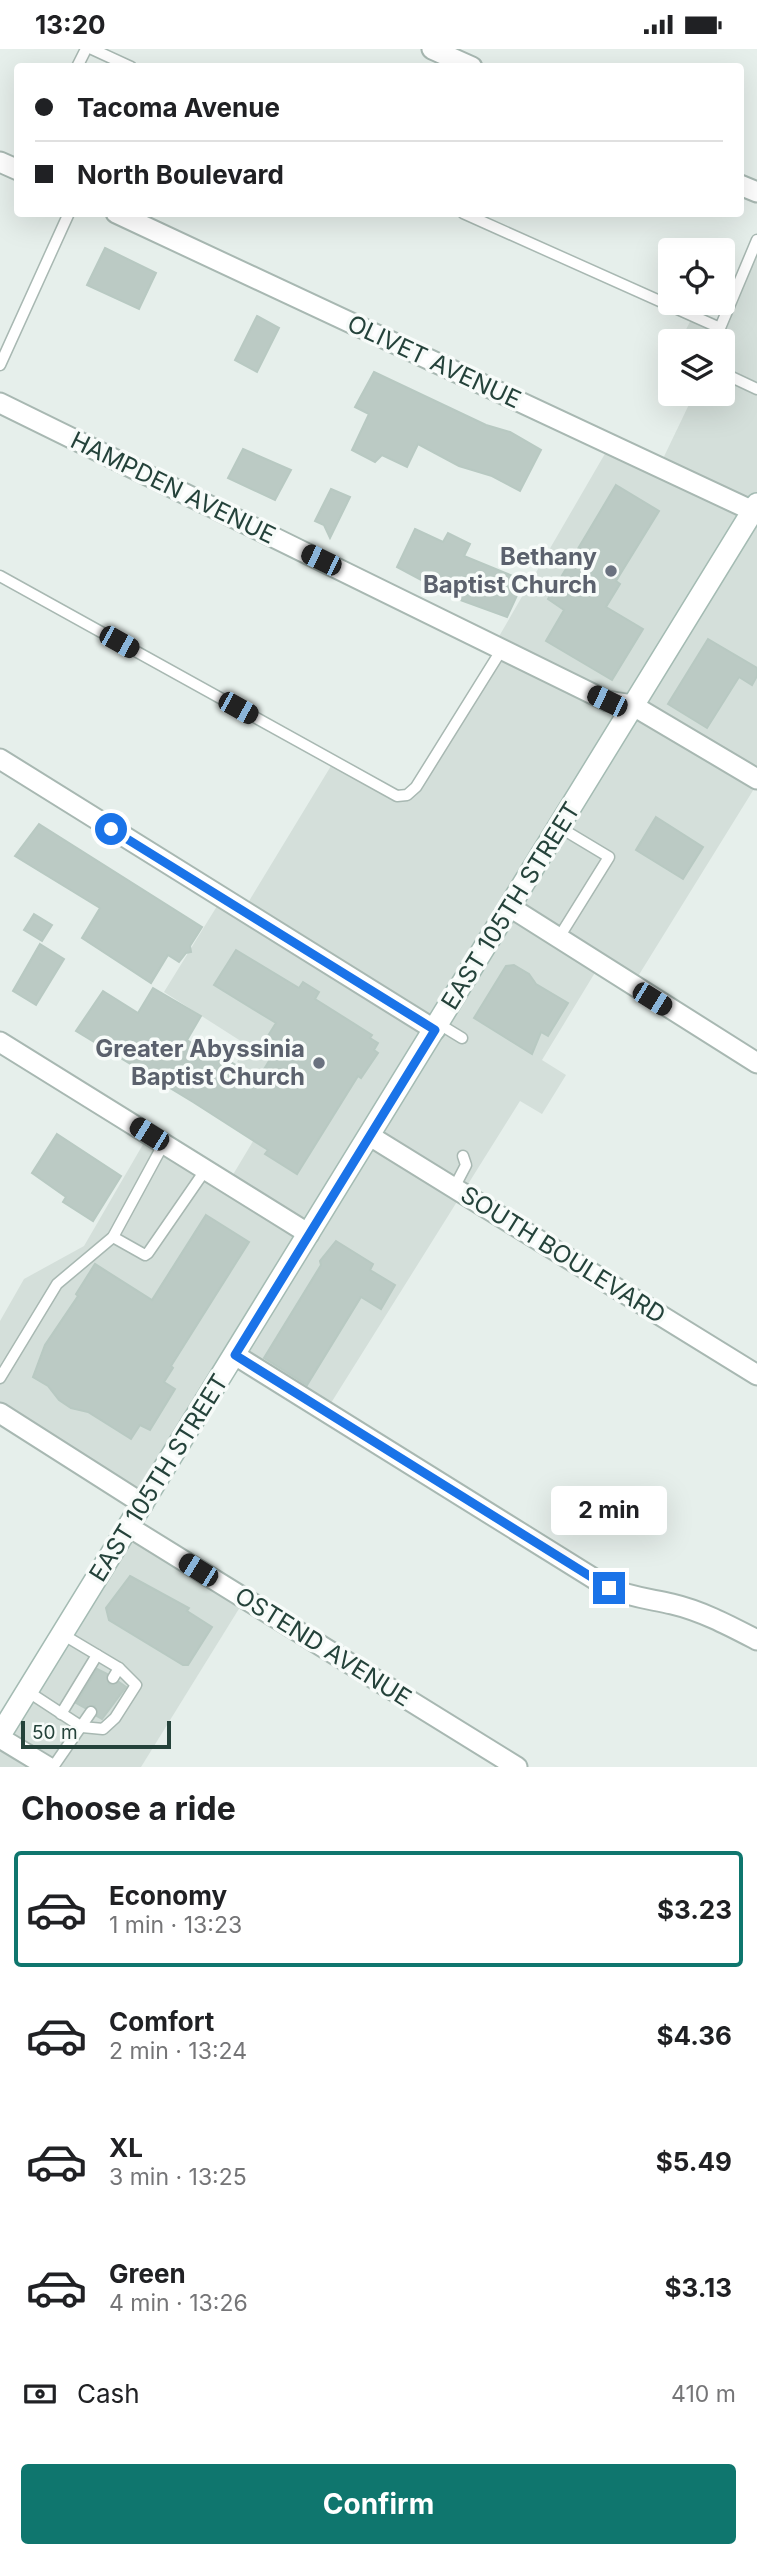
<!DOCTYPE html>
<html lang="en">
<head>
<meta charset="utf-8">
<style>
  :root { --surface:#fff; --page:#f2f2f2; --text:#202124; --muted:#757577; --line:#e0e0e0; --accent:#0f766e }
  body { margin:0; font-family:Inter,sans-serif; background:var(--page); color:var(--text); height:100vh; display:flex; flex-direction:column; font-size:26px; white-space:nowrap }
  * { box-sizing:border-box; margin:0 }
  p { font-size:23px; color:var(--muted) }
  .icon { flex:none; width:38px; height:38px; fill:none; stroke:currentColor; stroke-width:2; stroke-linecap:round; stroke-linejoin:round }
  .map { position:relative; height:1718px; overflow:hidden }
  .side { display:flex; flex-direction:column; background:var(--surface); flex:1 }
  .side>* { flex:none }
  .banner { position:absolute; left:14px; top:14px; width:730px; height:154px; border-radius:7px; box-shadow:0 7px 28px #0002; display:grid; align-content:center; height:154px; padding:0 21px; background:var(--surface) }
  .controls { position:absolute; left:658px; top:189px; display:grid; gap:14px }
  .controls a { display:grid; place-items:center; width:77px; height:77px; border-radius:7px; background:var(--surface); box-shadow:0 7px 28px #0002; font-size:35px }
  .scale { position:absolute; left:21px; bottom:18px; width:150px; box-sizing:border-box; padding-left:7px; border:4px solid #24423a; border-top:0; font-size:19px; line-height:24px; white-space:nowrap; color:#24423a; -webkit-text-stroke:5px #f7fbf9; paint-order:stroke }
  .end { position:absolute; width:32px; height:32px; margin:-16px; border:9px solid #1a73e8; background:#fff; box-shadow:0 0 0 4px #fff }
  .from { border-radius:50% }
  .bubble { position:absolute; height:49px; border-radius:7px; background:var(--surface); box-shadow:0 7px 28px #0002; font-size:23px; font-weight:700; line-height:49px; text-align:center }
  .car { position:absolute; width:21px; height:42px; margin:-21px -10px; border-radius:9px; box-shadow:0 0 5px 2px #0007; background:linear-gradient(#222 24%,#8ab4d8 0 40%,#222 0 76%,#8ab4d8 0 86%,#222 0) }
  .banner b { display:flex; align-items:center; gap:24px; height:66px; font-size:26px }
  .banner b+b { border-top:2px solid var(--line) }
  .banner i { width:18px; height:18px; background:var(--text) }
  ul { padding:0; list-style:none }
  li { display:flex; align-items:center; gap:21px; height:116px; margin:0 14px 10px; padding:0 7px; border:4px solid transparent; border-radius:7px }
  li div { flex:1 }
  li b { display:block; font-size:26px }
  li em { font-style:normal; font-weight:700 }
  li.selected { border-color:var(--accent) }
  li>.icon { width:63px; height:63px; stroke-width:1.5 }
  h2 { padding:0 21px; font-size:32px; line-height:84px }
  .pay { display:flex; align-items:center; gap:18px; height:77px; padding:0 21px; font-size:26px }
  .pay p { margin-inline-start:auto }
  .cta { display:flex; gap:14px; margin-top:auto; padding:14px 21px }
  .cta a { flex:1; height:80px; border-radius:7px; background:var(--accent); color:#fff; font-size:28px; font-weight:700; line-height:80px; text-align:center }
  .status { display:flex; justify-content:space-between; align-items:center; height:49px; padding:0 35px; background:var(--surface); direction:ltr }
  .status svg { height:19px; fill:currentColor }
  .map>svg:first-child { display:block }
  .built { fill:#d4dfda }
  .building { fill:#bbcac4; stroke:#b8c9c2; stroke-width:2 }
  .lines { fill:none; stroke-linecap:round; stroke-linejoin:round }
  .lane-casing { stroke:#a8b8b2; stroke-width:13 }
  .street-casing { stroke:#a8b8b2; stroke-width:23 }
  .secondary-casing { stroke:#a4bbb3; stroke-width:24 }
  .lane { stroke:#fff; stroke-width:10 }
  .street { stroke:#fff; stroke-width:19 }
  .secondary { stroke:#fff; stroke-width:21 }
  .route { stroke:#1a73e8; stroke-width:9 }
  .worship-dot { fill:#6b7280; stroke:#f7fbf9; stroke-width:2.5 }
  .labels { text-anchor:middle; stroke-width:7; stroke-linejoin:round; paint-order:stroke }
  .street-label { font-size:24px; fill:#24423a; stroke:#f7fbf9 }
  .worship-label { font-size:24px; font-weight:bold; fill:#5b616d; stroke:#f7fbf9; text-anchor:end }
</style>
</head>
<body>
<div class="status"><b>13:20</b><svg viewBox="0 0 49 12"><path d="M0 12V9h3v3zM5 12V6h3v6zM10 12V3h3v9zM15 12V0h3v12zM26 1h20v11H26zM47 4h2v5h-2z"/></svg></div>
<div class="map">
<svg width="757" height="1718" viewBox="0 0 757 1718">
  <rect width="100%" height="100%" fill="#e6efeb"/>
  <g class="built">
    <polygon points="757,191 757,735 632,937 599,917 542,1011 566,1026 542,1065 520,1052 326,1362 235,1306 143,1455 0,1364 0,1272 24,1230 84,1197 149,1085 228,1134 283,1042 237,1013 247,996 164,943 222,849 243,862 334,712 397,747 407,746 502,601 494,596 610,396 659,418 694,345 723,345 723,292 680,292 693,267 719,279"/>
    <polygon points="129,1478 245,1550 141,1718 0,1718 0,1686"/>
  </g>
  <g class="building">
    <polygon points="105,199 156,224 139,260 87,236"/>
    <polygon points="257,267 279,279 257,323 235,311"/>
    <polygon points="374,323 486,376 510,383 541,401 520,442 492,427 459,417 418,395 407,418 382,406 375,413 352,401 369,365 355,358"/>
    <polygon points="243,400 291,421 275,451 228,429"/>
    <polygon points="616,436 659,462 616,532 620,535 606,558 643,580 612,631 546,592 564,561 548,550"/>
    <polygon points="331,440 350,448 330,489 324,476 315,472"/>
    <polygon points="415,480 443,493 448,484 470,495 464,507 520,530 516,540 519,542 507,568 455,549 397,518"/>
    <polygon points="708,590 757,619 757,627 752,636 739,628 707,679 668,655"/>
    <polygon points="656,768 703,798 683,830 636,801"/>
    <polygon points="39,775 202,878 190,897 191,903 186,904 179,913 168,906 151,934 82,889 100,859 15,807"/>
    <polygon points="34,865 52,876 42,892 24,881"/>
    <polygon points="40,895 64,910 36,956 13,942"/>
    <polygon points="236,901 299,939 303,933 319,943 315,950 372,986 370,989 378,994 374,1001 378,1004 361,1029 358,1027 297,1125 265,1105 268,1101 193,1053 76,982 103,942 138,964 153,939 201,967 187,991 219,1011 221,1007 258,1030 280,994 268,987 276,974 214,936"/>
    <polygon points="514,916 529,925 536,935 568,954 548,987 541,983 532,1005 474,969 506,917"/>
    <polygon points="57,1085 121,1127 93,1172 63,1153 66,1148 32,1124"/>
    <polygon points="206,1166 249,1193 171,1317 173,1319 164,1333 175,1340 150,1381 140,1376 131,1390 88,1363 71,1359 59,1351 48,1337 33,1328 45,1296 78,1247 76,1245 95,1215 152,1251"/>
    <polygon points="336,1192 373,1215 370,1221 395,1236 381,1260 361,1248 307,1336 264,1309 321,1216 320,1212"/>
    <polygon points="130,1527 189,1559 187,1562 212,1578 188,1616 183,1616 109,1571 106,1559"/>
    <polygon points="97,1620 107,1625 109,1635 119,1633 126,1638 102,1670 97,1667 95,1657 85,1659 76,1654"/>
  </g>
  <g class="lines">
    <defs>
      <g id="lane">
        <polyline points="92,0 131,18"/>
        <polyline points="77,18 86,0"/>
        <polyline points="463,164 720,279 757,191"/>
        <polyline points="0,316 69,164"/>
        <polyline points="723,324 757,340"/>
        <polyline points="0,527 397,747 407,746 416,738 502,600"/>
        <polyline points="558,890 609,808 559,778"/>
        <polyline points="439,975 462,989"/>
        <polyline points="454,1139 466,1116 463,1107"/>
        <polyline points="113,1188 145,1206 148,1204 206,1120"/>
        <polyline points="0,1329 57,1235 113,1188 164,1094"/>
        <polyline points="62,1585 119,1619 113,1629"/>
        <polyline points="27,1642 82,1678 103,1680 115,1669 136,1636 119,1619"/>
        <polyline points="61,1665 97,1606"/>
        <polyline points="53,1718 91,1663"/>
      </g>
      <g id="street">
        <polyline points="432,0 472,18"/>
        <polyline points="0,113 18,121"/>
        <polyline points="740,136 757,143"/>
        <polyline points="116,164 753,462"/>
        <polyline points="0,354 607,652 632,656 757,730"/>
        <polyline points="0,710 435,981"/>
        <polyline points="510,858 757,1014"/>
        <polyline points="0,993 309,1185"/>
        <polyline points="370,1087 757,1326"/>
        <path d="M235,1306L609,1539C630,1548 650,1550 672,1555C702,1562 730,1577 757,1591"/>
        <polyline points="0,1364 143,1455"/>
        <polyline points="129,1478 517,1718"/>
        <polyline points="0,1689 48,1718"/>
      </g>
      <polyline id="secondary" points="0,1686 757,455"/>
    </defs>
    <use href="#lane" class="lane-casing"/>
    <use href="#street" class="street-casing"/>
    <use href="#secondary" class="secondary-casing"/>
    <use href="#lane" class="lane"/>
    <use href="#street" class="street"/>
    <use href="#secondary" class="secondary"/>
  </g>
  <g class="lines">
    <polyline class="route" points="111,780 435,981 235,1306 609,1539"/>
  </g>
  <g class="worship-dot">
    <circle cx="611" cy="522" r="7"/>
    <circle cx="319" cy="1014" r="7"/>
  </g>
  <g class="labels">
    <g class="street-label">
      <text transform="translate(434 313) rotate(25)" y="8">OLIVET AVENUE</text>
      <text transform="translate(173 439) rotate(26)" y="8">HAMPDEN AVENUE</text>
      <text transform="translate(511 857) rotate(-58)" y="8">EAST 105TH STREET</text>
      <text transform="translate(563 1206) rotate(32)" y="8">SOUTH BOULEVARD</text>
      <text transform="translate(159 1429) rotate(-58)" y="8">EAST 105TH STREET</text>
      <text transform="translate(323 1598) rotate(32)" y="8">OSTEND AVENUE</text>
    </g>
    <g class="worship-label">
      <text x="597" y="516">Bethany<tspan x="597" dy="28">Baptist Church</tspan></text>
      <text x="305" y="1008">Greater Abyssinia<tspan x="305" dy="28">Baptist Church</tspan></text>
    </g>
  </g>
</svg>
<div class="controls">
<a><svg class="icon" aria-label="locate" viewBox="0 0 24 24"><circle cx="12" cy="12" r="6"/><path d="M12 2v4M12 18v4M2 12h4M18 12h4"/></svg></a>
<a><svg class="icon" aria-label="layers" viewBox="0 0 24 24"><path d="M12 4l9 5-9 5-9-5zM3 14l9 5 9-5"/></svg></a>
</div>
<div class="scale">50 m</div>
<i class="end from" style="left:111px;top:780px"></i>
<i class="end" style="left:609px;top:1539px"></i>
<div class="bubble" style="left:551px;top:1437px;width:116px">2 min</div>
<i class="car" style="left:321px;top:511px;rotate:296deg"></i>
<i class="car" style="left:119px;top:593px;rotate:119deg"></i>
<i class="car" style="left:607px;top:652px;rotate:296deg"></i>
<i class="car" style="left:238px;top:659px;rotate:119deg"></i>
<i class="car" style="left:652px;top:950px;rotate:122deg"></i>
<i class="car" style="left:149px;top:1085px;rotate:302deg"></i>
<i class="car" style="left:198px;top:1521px;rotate:302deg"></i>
<div class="banner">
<b><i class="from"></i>Tacoma Avenue</b>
<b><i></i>North Boulevard</b>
</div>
</div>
<section class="side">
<h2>Choose a ride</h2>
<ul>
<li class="selected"><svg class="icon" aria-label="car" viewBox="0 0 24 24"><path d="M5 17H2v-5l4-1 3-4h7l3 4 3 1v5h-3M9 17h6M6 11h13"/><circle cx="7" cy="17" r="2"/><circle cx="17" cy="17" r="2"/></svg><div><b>Economy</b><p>1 min · 13:23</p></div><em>$3.23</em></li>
<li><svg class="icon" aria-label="car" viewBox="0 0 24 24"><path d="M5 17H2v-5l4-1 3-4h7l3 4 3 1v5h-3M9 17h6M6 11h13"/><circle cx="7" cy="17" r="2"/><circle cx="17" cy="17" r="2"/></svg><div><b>Comfort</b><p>2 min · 13:24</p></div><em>$4.36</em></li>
<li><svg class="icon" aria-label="car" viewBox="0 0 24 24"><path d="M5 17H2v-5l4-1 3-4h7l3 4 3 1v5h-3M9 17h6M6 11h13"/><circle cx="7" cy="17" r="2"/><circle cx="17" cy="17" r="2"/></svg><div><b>XL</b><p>3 min · 13:25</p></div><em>$5.49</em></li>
<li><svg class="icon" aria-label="car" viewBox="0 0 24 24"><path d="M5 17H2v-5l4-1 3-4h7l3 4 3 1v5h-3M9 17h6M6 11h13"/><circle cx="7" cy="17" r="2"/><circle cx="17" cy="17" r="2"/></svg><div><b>Green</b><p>4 min · 13:26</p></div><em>$3.13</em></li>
</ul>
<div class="pay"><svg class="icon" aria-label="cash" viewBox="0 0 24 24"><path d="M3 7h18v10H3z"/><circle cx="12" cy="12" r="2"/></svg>Cash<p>410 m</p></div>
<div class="cta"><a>Confirm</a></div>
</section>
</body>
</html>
